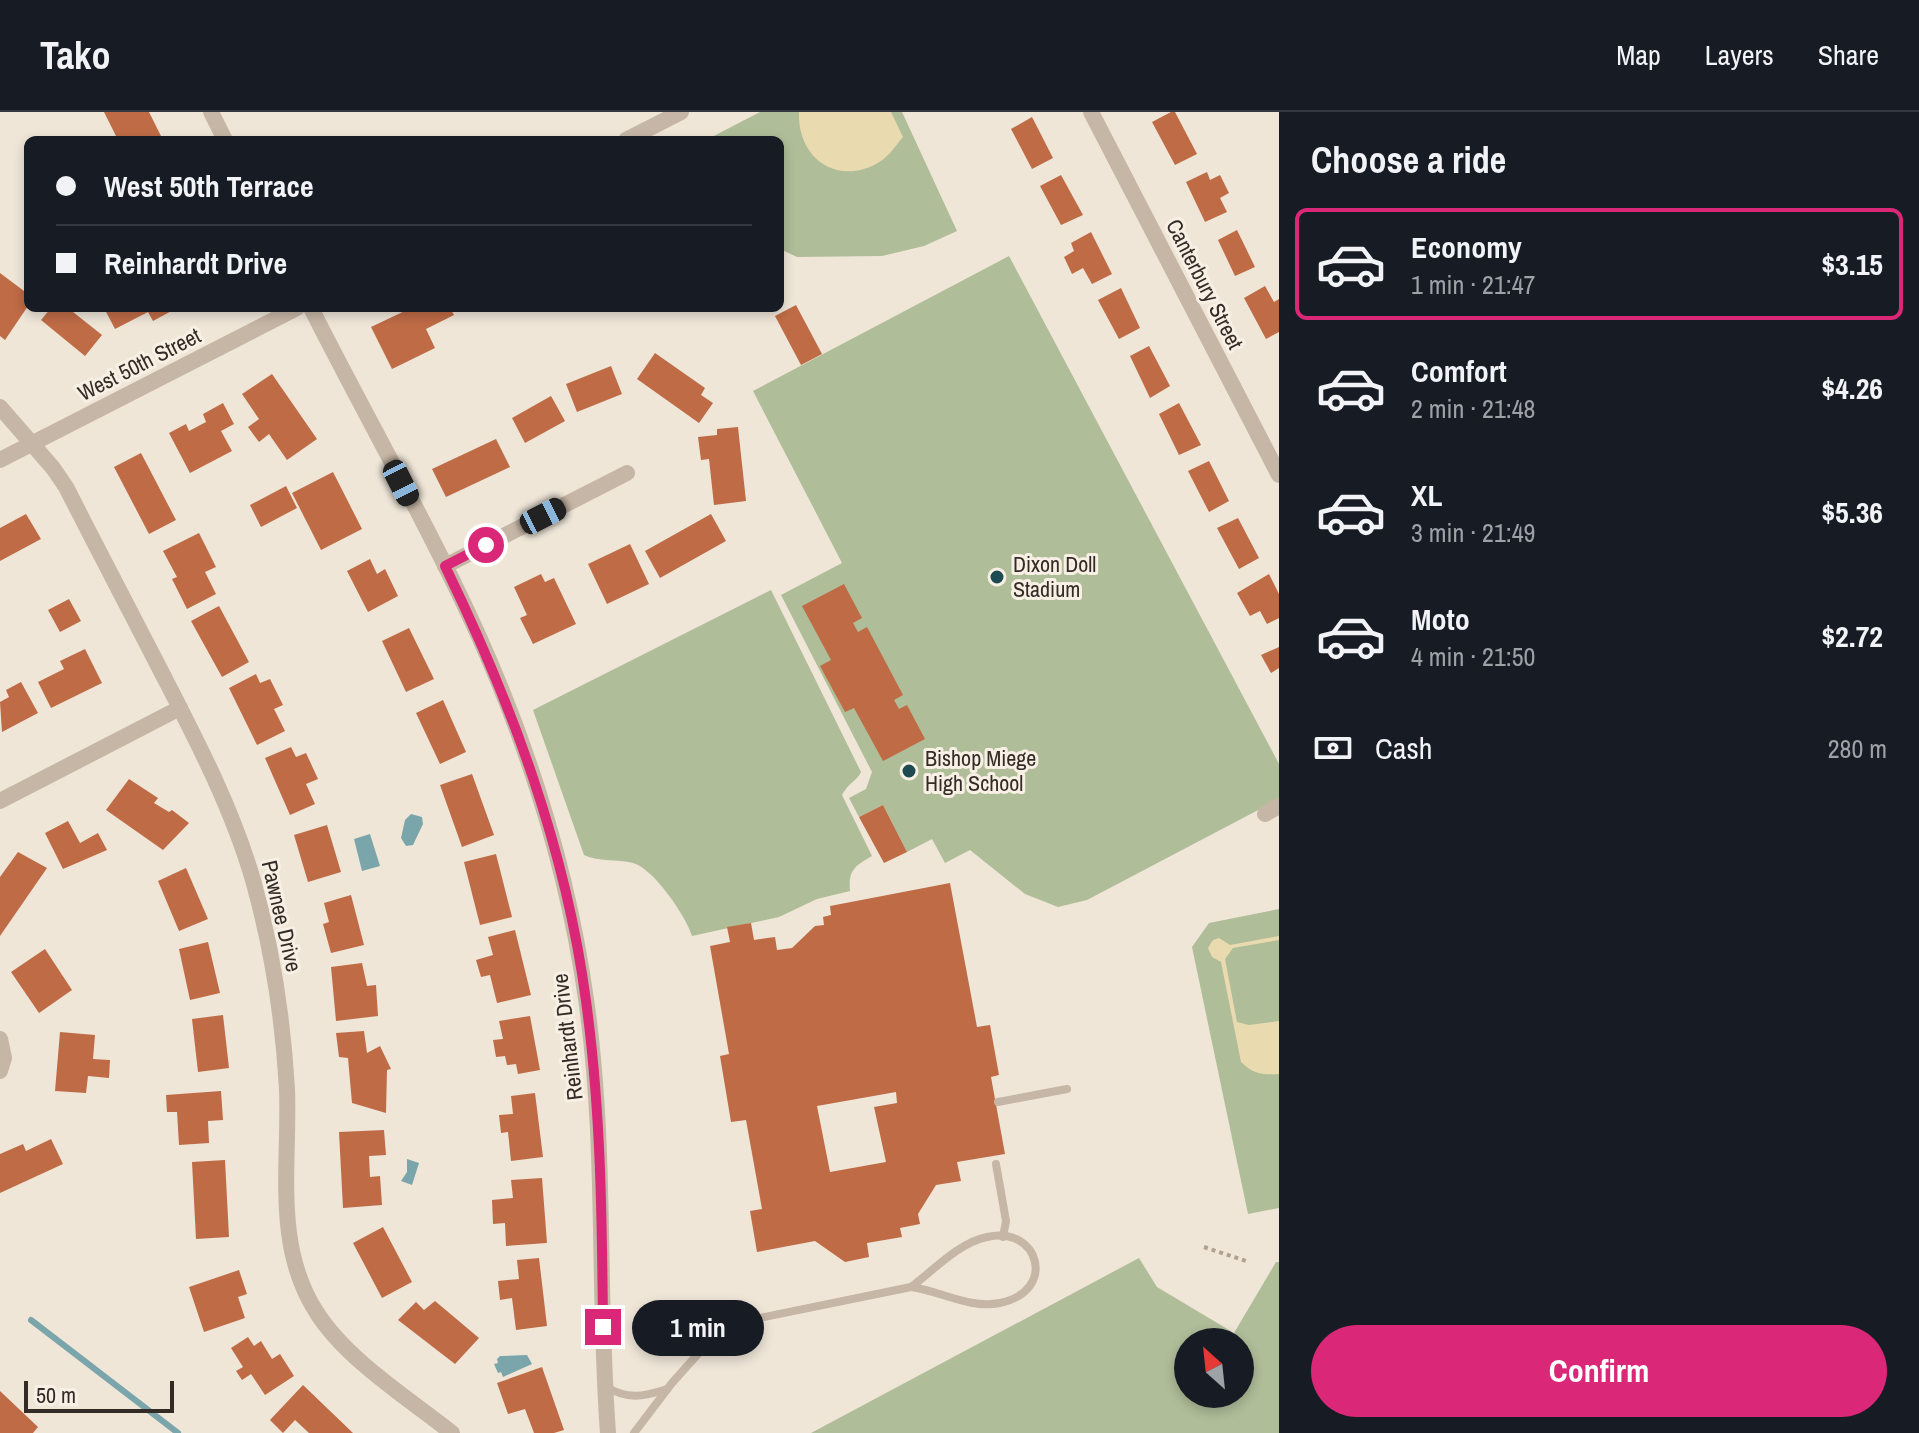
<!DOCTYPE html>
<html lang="en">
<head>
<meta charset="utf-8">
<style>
  :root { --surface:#171b24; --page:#20242c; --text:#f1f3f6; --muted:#9ea1a6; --line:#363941; --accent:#db2777 }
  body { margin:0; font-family:"Archivo Narrow",sans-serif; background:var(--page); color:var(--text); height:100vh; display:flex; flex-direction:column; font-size:30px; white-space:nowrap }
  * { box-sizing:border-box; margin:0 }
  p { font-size:26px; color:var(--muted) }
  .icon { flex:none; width:44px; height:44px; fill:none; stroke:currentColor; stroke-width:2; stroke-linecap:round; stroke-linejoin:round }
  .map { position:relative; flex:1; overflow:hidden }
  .drawer { display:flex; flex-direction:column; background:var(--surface); width:640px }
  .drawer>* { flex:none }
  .top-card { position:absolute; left:24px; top:24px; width:760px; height:176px; border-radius:12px; box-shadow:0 4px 12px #0003; display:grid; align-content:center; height:176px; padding:0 32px; background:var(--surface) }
  .needle { width:52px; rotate:333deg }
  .controls { position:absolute; left:1174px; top:1216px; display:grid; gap:16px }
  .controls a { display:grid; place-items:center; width:80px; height:80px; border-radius:50%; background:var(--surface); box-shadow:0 4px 12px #0003; font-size:40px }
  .scale { position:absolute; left:24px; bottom:20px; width:150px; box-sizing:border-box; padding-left:8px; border:4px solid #332b26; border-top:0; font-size:22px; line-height:28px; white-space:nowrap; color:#332b26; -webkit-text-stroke:6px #f8f0e4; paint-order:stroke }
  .end { position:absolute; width:36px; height:36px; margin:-18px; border:10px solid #db2777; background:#fff; box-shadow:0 0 0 4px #fff }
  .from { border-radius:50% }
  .bubble { position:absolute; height:56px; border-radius:28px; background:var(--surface); box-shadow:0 4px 12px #0003; font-size:26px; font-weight:800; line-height:56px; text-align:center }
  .car { position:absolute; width:24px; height:48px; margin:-24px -12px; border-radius:10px; box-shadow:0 0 6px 2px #0007; background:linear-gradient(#222 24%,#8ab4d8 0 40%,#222 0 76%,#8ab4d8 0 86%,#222 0) }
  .top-card b { display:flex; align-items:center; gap:28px; height:76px; font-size:30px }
  .top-card b+b { border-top:2px solid var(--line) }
  .top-card i { width:20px; height:20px; background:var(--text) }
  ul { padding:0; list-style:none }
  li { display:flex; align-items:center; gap:24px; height:112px; margin:0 16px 12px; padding:0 16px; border:4px solid transparent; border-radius:12px }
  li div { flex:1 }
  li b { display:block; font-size:30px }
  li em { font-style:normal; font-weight:800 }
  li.on { border-color:var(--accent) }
  li>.icon { width:72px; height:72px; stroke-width:1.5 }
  h2 { padding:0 32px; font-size:36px; line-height:96px }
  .pay { display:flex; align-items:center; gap:20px; height:88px; padding:0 32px; font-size:30px }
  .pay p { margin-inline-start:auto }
  .button { display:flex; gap:16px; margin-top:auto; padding:16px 32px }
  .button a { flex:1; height:92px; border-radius:48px; background:var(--accent); color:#fff; font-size:32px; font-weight:800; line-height:92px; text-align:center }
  header { display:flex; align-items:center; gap:48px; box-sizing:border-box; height:112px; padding:0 40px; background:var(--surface); border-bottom:2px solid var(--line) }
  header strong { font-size:38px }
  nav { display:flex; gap:44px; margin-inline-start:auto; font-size:28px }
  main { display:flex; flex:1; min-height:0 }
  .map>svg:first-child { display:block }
  .green { fill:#afbd99; fill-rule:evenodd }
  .sand { fill:#eadab0 }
  .water { fill:#79a5ab }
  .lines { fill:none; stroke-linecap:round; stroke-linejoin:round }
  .stream { stroke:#79a5ab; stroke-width:6 }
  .building { fill:#bf6b46; fill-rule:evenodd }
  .path { stroke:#b2a190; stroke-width:4; stroke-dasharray:4 4; stroke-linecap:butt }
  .lane { stroke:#c6b6a5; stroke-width:8 }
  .street { stroke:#c6b6a5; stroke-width:16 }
  .route { stroke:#db2777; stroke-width:10 }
  .poi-dot { fill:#1e4b52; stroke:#f8f0e4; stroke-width:3 }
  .labels { text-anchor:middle; stroke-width:6; stroke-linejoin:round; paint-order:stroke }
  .street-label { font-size:22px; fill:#332b26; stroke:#f8f0e4 }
  .poi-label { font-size:22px; fill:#332b26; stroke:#f8f0e4; text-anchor:start }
</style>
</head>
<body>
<header>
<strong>Tako</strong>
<nav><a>Map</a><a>Layers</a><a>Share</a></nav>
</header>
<main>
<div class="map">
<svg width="1279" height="1321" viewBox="0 0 1279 1321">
  <rect width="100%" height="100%" fill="#efe6d8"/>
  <g class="green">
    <polygon points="760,0 902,0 957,119 924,134 882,144 797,145 780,137 780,28 706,28"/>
    <polygon points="1009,144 1279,652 1279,687 1087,788 1058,795 1025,782 970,738 945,751 932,727 907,740 883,693 859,705 849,686 866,677 872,660 781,483 842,451 753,279"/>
    <path d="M771,478L861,660C858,668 848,671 842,683L872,744C855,754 848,758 850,779L817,787L779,805L692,824C686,804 653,756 633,751C617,747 599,750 584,743L533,598Z"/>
    <polygon points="1279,797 1279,1096 1248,1102 1192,835 1209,811"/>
    <path d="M1139,1146L1157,1175L1234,1221L1276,1150H1279V1321H811ZM1188,1230H1240V1282H1188Z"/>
  </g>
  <g class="sand">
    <path d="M799,0H891L903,25C896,33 890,43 881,49C839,76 797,47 799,0Z"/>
    <path d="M1279,824V828L1233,836L1225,847L1237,910L1249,913L1279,909V962C1262,963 1253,962 1241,950L1221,850L1212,845L1208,836L1213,828L1219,826L1230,833Z"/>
  </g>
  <g class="water">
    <polygon points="411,702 422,705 423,712 413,733 406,734 401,726 405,708"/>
    <polygon points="370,722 380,754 362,759 354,727"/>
    <polygon points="407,1047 419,1051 412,1073 401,1069 407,1060"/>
    <polygon points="527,1243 532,1252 503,1265 501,1260 498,1261 494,1252 498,1251 497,1247 500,1244"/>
  </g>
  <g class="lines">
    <polyline class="stream" points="31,1208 178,1321"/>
  </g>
  <g class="building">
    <polygon points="104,0 149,0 163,28 118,28"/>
    <polygon points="1171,0 1175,0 1197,42 1175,53 1152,10"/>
    <polygon points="1032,5 1053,46 1032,57 1011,17"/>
    <polygon points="1207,60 1210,68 1220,63 1229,81 1220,86 1227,100 1205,110 1186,70"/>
    <polygon points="1061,63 1083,103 1061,113 1040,74"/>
    <polygon points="1237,118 1255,155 1235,164 1218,128"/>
    <polygon points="1091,120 1112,162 1092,172 1083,156 1072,162 1064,145 1074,139 1071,131"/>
    <polygon points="0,161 28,182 28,194 5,228 0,224"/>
    <polygon points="1265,174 1274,190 1279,187 1279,220 1266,227 1244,186"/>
    <polygon points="1121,176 1140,216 1119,227 1098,188"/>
    <polygon points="796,193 822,242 801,253 775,204"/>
    <polygon points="51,196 68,196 102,223 85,244 41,208"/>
    <polygon points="104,196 177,196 153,209 148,200 115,217"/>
    <polygon points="411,196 450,196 454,203 426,217 435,236 392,257 371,215"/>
    <polygon points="1149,234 1170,274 1150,286 1130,244"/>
    <polygon points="655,241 705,276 701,283 713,291 699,311 637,267"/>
    <polygon points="611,254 622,282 577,300 566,272"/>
    <polygon points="272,262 317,327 287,348 269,322 259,330 248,315 259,307 242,282"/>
    <polygon points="551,284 565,309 525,331 512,306"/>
    <polygon points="223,291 234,312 221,319 232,339 190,361 169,321 186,312 189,319 206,310 203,302"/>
    <polygon points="1179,291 1201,333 1179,343 1159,302"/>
    <polygon points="738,315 746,389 714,393 709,347 701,348 698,325 717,323 717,317"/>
    <polygon points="496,327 510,355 446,385 432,357"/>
    <polygon points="141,341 176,408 149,422 114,355"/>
    <polygon points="1209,349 1229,389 1209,400 1188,359"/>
    <polygon points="333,360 362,417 321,438 292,381"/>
    <polygon points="286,374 297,396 261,415 250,393"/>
    <polygon points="26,402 41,427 0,449 0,416"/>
    <polygon points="711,402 726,429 660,466 645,439"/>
    <polygon points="1238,406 1259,446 1239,457 1217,416"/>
    <polygon points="199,421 216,455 205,460 216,482 187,497 172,467 177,465 163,439"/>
    <polygon points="630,432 649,472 607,492 588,452"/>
    <polygon points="370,447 377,462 385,457 398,484 368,500 347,459"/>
    <polygon points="541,462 545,470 554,466 576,512 533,532 520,506 527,503 514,475"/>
    <polygon points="1269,462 1279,482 1279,506 1267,512 1260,499 1250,504 1237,481"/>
    <polygon points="844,472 862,506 853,511 858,520 867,515 903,583 894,588 899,597 907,593 925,627 883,649 854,596 845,600 820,554 831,548 802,494"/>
    <polygon points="69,487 81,509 60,520 48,498"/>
    <polygon points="219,494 249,550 222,565 191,509"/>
    <polygon points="409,516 434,567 406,580 382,529"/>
    <polygon points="1279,535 1279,556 1271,561 1261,543"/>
    <polygon points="85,537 102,571 51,596 38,570 64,557 60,549"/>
    <polygon points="256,562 260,571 270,567 283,593 274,597 285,619 257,633 229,576"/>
    <polygon points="21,570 38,601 2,620 0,590 9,585 6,578"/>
    <polygon points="443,588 466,640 440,652 416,601"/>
    <polygon points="291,635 296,645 306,641 318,667 306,672 315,692 290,703 265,646"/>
    <polygon points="472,662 494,723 462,735 440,673"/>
    <polygon points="129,667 158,686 154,691 169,700 172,698 189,711 163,738 106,698"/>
    <polygon points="883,693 907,740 884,751 859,705"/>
    <polygon points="68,709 80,731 98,721 107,738 63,757 45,721"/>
    <polygon points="327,713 341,760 308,770 294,723"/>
    <polygon points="18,740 47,756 0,824 0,765"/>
    <polygon points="496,742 512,805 480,813 464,750"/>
    <polygon points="186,756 208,807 179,819 158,769"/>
    <path d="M950,771L977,915L990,913L999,963L991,965L1005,1042L957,1050L961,1069L936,1073L918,1102L920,1112L900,1116L902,1125L867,1131L869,1145L845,1150L815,1129L757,1140L750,1099L762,1097L746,1008L731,1010L720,944L729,942L710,834L730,830L727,815L751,811L754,828L775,825L777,838L792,836L815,814L824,813L823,805L831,803L830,794ZM896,980L897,991L874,995L886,1050L830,1060L817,994Z"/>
    <polygon points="351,783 364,833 331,841 323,812 329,810 324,791"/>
    <polygon points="515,818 531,883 497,891 490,863 481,865 476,848 493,843 488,825"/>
    <polygon points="208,830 220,881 190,888 179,837"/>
    <polygon points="45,837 72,878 39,901 11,860"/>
    <polygon points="362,851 367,874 376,873 378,904 336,909 331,855"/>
    <polygon points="223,903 229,956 198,960 192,907"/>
    <polygon points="530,904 540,958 518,962 516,952 507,953 505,944 496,945 493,928 503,927 499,909"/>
    <polygon points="364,919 367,941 380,934 391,957 387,958 386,1001 352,991 348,946 339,945 336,921"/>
    <polygon points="60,920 95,923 93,947 110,948 109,966 88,964 86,981 55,979"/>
    <polygon points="221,979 223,1008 208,1009 209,1031 179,1033 177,1000 167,1000 166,983"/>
    <polygon points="535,981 543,1045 511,1049 508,1020 501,1021 499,1003 513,1002 511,984"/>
    <polygon points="384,1018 386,1043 369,1044 370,1065 380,1064 382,1093 343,1096 339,1020"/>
    <polygon points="51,1027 63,1052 0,1081 0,1042 23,1032 26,1039"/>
    <polygon points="225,1048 229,1125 196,1127 192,1050"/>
    <polygon points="542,1066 547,1131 506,1134 505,1111 493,1112 492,1088 513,1086 511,1068"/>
    <polygon points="383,1115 412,1170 382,1186 353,1131"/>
    <polygon points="539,1146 547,1214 516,1218 512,1186 500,1188 498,1169 519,1167 517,1148"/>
    <polygon points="239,1158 247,1182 238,1185 245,1206 204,1220 189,1175"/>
    <polygon points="435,1189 479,1226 455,1252 398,1208 416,1190 424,1198"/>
    <polygon points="248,1225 254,1234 261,1229 272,1247 280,1242 294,1264 265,1283 251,1262 242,1268 236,1259 243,1255 231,1236"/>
    <polygon points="542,1255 564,1318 554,1321 534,1321 525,1297 508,1302 497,1271"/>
    <polygon points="303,1273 353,1321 309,1321 295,1308 283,1321 270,1308"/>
    <polygon points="0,1279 38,1315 33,1321 0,1321"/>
  </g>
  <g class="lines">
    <polyline class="path" points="1204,1135 1249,1150"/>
    <g class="lane">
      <polyline points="998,990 1067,977"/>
      <polyline points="996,1052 1006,1109 1003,1125"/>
      <path d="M605,1274C627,1288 643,1285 667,1277"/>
      <path d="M634,1321L672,1271L706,1233L745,1209L911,1175C941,1179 969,1197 1000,1191C1058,1179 1039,1113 987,1125C958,1131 934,1158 911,1175"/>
    </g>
    <g class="street">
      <polyline points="211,0 225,28"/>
      <polyline points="1091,0 1279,363"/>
      <polyline points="626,28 681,0"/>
      <path d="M311,196C365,303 426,409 476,518C529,635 568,760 586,887C607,1031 597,1176 608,1321"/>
      <path d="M0,295L53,356L66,375C98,438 131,501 163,563C197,629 232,696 253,768C272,836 283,906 287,977C290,1052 273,1134 317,1201C347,1248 408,1286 452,1321"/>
      <polyline points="0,348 297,196"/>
      <polyline points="445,454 627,361"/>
      <polyline points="0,689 180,596"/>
      <polyline points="1265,702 1279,694"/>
      <polyline points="0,927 4,946 0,959"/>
    </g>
  </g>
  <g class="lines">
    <path class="route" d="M486,433L445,454C512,592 566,737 586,889C601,998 602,1106 603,1215"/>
  </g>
  <g class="poi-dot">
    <circle cx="997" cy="465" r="8"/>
    <circle cx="909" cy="659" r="8"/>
  </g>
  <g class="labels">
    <g class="street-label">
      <text transform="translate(1205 172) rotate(63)" y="8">Canterbury Street</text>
      <text transform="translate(139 252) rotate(-27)" y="8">West 50th Street</text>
      <text transform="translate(282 804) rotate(77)" y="8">Pawnee Drive</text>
      <text transform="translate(567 925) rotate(-97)" y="8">Reinhardt Drive</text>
    </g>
    <g class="poi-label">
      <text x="1013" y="460">Dixon Doll<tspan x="1013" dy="25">Stadium</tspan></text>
      <text x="925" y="654">Bishop Miege<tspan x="925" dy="25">High School</tspan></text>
    </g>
  </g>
</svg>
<div class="controls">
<a><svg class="needle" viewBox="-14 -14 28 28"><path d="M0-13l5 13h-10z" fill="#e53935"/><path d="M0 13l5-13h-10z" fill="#9ea1a6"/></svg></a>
</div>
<div class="scale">50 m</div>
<i class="end from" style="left:486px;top:433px"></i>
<i class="end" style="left:603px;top:1215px"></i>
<div class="bubble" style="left:632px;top:1188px;width:132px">1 min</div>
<i class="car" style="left:401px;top:371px;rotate:153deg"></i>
<i class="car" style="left:543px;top:404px;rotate:63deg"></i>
<div class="top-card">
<b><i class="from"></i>West 50th Terrace</b>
<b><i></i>Reinhardt Drive</b>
</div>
</div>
<section class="drawer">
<h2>Choose a ride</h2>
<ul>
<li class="on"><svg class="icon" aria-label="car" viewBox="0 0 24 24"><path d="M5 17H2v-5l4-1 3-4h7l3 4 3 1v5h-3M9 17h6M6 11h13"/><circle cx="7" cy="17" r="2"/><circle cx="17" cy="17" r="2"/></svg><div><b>Economy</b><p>1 min · 21:47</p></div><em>$3.15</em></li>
<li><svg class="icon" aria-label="car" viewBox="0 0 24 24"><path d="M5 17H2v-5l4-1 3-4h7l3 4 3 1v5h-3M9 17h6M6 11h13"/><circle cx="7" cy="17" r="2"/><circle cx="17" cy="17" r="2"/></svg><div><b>Comfort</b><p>2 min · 21:48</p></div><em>$4.26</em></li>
<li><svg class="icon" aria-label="car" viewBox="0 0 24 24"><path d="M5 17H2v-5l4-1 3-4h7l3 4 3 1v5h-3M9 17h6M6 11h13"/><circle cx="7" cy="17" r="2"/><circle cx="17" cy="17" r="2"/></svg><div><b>XL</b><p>3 min · 21:49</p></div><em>$5.36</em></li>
<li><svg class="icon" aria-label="car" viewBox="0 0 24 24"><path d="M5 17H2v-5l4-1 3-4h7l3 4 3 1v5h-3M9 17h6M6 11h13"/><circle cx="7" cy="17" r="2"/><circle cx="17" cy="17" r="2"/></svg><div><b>Moto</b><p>4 min · 21:50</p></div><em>$2.72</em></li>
</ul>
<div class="pay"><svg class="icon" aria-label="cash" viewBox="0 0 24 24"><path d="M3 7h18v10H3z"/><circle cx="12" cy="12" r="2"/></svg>Cash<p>280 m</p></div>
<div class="button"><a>Confirm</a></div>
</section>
</main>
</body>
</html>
